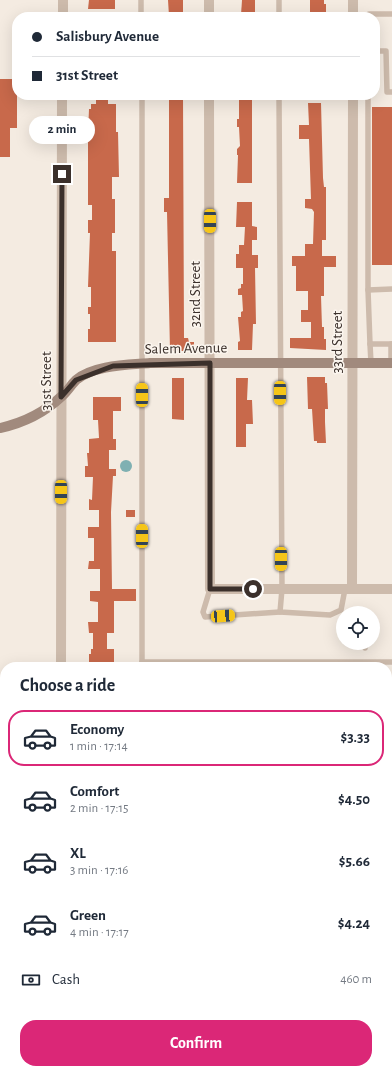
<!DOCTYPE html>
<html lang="en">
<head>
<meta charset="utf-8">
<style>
  :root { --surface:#fff; --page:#f2f2f3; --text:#1f2937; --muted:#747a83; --line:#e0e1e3; --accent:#db2777 }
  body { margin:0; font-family:"Alegreya Sans",sans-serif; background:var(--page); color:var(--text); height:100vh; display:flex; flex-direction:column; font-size:15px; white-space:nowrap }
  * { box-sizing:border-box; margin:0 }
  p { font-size:13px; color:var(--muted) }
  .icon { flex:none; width:22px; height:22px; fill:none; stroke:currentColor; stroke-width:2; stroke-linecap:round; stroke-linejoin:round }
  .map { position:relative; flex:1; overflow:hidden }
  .drawer { position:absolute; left:0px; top:662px; width:392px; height:412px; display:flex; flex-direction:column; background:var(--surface); border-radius:16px 16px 0 0; box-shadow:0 4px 16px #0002 }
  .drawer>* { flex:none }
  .top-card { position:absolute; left:12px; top:12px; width:368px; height:88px; border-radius:16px; box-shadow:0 4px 16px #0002; display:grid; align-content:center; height:88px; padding:0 20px; background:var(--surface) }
  .controls { position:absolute; left:336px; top:606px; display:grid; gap:8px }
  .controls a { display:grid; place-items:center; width:44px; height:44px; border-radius:50%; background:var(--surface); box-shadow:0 4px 16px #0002; font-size:20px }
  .end { position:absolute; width:18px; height:18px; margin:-9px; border:5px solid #3b302b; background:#fff; box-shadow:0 0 0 2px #fff }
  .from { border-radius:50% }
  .bubble { position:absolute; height:28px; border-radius:14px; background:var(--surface); box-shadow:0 4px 16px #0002; font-size:13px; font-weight:600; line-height:28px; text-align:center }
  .car { position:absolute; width:12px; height:24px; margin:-12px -6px; border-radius:5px; box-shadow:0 0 3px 1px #0007; background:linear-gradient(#f5c518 24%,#345 0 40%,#f5c518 0 76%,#345 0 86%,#f5c518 0) }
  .top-card b { display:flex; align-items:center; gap:14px; height:38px; font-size:15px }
  .top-card b+b { border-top:1px solid var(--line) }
  .top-card i { width:10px; height:10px; background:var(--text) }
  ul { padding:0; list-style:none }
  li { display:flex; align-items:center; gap:12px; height:56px; margin:0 8px 6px; padding:0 12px; border:2px solid transparent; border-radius:16px }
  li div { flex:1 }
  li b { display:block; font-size:15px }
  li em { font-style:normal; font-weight:600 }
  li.current { border-color:var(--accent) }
  li>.icon { width:36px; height:36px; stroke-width:1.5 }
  h2 { padding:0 20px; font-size:18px; line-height:48px }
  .pay { display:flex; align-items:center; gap:10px; height:44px; padding:0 20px; font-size:15px }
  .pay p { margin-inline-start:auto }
  .action { display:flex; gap:8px; margin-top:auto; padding:8px 20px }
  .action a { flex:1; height:46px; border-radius:16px; background:var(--accent); color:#fff; font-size:16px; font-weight:600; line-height:46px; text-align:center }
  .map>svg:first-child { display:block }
  .green { fill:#b8c4a0 }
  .water { fill:#7fb0b2 }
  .building { fill:#c8694b }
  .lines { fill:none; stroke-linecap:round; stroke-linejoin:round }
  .lane { stroke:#cdbbac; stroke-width:5.5 }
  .street { stroke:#cdbbac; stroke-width:10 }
  .secondary { stroke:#a18a7d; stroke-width:10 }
  .route { stroke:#3b302b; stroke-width:5 }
  .labels { text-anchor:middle; stroke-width:3; stroke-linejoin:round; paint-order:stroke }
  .street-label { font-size:15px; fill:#3b302b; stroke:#fbf5ee }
</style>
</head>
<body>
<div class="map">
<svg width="392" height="1074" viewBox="0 0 392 1074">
  <rect width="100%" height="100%" fill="#f4ebe1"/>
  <g class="green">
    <polygon points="387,761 392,761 392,775 387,774"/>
    <rect x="387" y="784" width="2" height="68"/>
    <polygon points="392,861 392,875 387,875 387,862"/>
    <rect x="387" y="903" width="5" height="47"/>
  </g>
  <circle class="water" cx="126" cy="466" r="6"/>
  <g class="building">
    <polygon points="89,0 115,0 115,9 88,9"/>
    <polygon points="168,0 183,0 183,16 169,16"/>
    <polygon points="242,0 255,0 255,15 241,15"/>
    <polygon points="310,0 324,0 324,4 326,4 326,16 310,16"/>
    <polygon points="0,79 17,79 17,128 10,128 10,157 0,157"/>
    <polygon points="96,95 108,95 108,104 116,104 116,132 118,132 119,177 112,177 112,199 115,199 115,233 112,233 112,251 116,251 116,342 88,342 88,329 90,329 90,314 88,314 88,307 91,307 91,287 88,287 90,233 88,233 88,220 92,220 92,205 88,205 88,133 89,109 91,109 91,104 96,104"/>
    <polygon points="169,95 183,95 184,338 188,338 189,342 194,342 194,351 170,351 167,212 164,212 164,198 169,198"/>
    <polygon points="239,95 252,95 252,183 237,183 238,155 237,155 237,149 240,146 239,127 237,127 237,119 239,119"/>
    <polygon points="308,103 321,103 323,178 324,187 326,187 326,240 322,240 322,256 336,256 336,267 324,267 324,296 321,296 322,327 324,327 324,339 326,339 326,350 290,348 290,338 311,338 311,322 301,322 301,310 308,310 308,291 296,291 296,266 292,266 292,256 305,256 305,244 313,244 314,212 312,209 305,208 305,199 311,199 309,139 299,139 299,125 309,125"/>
    <rect x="372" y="107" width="20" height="158"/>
    <polygon points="237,202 252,202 252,226 257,227 257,240 252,240 252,255 258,255 258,268 255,268 256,324 253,324 252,350 238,350 238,342 240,341 238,317 241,317 241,312 243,311 242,295 238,295 238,289 241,288 241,284 243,284 243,268 236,268 236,254 239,254 239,245 244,245 245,227 236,227"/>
    <polygon points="307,377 325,377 325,383 327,383 328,409 325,409 325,422 326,443 317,443 317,441 314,441 312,409 308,409"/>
    <polygon points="172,378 184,378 184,420 172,419"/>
    <polygon points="236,378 248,378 247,400 252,400 253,424 246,424 246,447 236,447"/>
    <polygon points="93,397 121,397 121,411 113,411 113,439 116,439 116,450 109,450 109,469 116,469 116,476 113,476 111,512 112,589 136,589 136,601 114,601 114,633 107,633 107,649 114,649 114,665 89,665 89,654 91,654 91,649 93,649 93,633 89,633 88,622 98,622 98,602 90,601 90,591 100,591 100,569 88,569 89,561 94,561 94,538 88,538 88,527 99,527 99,510 89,510 89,499 92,500 93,477 85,477 85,466 88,466 87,453 89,453 89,439 99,438 98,420 93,420"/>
    <rect x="126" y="510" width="9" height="7"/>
  </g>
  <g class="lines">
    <g class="lane">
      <polyline points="141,0 141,17"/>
      <polyline points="279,0 279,17"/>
      <polyline points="369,17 369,14 392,14"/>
      <polyline points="375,51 386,51 387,92 392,92"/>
      <polyline points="142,95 142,667"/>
      <polyline points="279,95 282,589 280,612 330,615 341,610 345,589"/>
      <polyline points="368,95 368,290 370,344"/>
      <polyline points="368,290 392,289"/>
      <polyline points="391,344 391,363"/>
      <polyline points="371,363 370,344 392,344"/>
      <polyline points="210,589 203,612 205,617 280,612"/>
      <polyline points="365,643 365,648"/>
      <polyline points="142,662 392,662"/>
    </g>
    <g class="street">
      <polyline points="209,0 209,17"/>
      <polyline points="63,17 63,0"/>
      <polyline points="353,17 353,0"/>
      <polyline points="209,95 210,589 392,589"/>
      <polyline points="352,589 353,95"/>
      <polyline points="61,667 62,95"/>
      <polyline points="387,740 392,740"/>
      <polyline points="62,1069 62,1074"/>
    </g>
    <path class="secondary" d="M0,428C23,423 45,412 62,396C67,392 71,385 76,380C94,365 128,365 150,363H392"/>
  </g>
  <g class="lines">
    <polyline class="route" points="62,174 61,397 76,380 113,366 210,363 210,589 253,589"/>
  </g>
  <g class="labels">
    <g class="street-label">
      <text transform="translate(195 294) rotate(-90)" y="5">32nd Street</text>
      <text transform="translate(337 342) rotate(-90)" y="5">33rd Street</text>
      <text transform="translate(186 348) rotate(-1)" y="5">Salem Avenue</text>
      <text transform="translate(46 381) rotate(-90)" y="5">31st Street</text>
    </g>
  </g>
</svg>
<div class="controls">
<a><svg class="icon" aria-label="locate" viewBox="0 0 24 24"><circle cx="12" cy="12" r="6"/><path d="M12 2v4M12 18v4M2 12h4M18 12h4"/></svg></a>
</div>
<i class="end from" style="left:253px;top:589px"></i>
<i class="end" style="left:62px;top:174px"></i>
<div class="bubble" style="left:29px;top:116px;width:66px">2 min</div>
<i class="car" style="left:210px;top:221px;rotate:180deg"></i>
<i class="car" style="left:280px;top:393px;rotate:180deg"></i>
<i class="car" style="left:142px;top:395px;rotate:0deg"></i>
<i class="car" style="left:61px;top:492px;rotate:180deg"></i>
<i class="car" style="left:142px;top:536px;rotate:0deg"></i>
<i class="car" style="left:281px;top:559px;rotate:180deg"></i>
<i class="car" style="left:223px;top:616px;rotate:86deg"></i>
<div class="top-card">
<b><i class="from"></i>Salisbury Avenue</b>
<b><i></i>31st Street</b>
</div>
<section class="drawer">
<h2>Choose a ride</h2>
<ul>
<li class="current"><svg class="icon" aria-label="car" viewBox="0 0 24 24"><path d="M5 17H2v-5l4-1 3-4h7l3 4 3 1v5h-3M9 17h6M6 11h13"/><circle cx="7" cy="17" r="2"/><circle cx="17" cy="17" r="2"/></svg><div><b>Economy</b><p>1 min · 17:14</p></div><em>$3.33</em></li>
<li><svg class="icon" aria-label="car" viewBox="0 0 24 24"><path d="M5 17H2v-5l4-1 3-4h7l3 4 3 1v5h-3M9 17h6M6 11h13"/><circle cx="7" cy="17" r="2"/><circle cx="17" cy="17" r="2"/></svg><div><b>Comfort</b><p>2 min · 17:15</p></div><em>$4.50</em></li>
<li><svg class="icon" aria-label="car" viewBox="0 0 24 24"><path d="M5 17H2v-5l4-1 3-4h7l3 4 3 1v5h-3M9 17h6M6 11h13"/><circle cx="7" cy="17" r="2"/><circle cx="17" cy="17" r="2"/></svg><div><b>XL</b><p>3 min · 17:16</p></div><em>$5.66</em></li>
<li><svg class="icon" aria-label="car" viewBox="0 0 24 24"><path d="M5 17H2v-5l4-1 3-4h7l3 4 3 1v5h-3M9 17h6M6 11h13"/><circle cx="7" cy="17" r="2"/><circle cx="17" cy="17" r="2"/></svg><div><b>Green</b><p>4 min · 17:17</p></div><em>$4.24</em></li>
</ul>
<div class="pay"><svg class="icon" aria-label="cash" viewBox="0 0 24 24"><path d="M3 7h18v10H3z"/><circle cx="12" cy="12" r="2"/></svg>Cash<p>460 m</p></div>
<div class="action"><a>Confirm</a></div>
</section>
</div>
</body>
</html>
